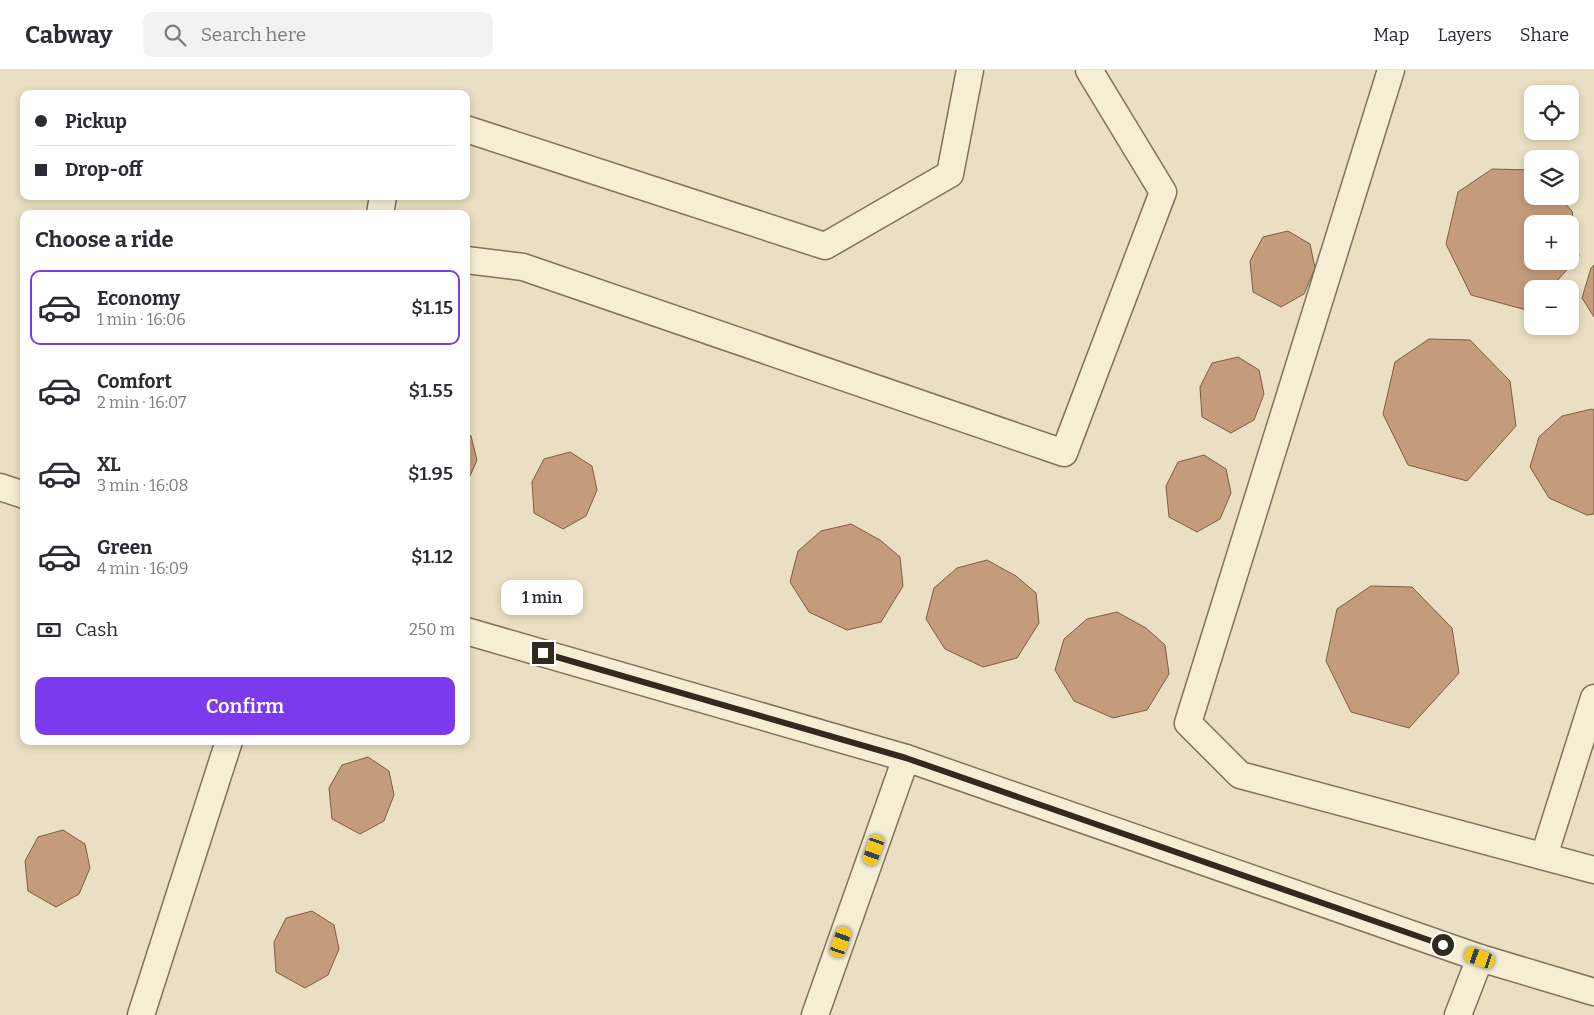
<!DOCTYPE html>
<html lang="en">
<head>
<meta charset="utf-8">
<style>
  :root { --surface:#fff; --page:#f2f2f3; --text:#2b2b33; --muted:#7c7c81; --line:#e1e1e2; --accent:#7c3aed }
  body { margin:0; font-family:Bitter,serif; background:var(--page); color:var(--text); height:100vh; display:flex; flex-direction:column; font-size:19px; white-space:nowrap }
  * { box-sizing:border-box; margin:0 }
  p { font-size:16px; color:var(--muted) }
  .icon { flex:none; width:28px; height:28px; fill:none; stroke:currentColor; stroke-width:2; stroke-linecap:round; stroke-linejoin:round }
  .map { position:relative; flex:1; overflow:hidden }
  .side { position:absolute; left:20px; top:140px; width:450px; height:535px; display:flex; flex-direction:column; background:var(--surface); border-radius:10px; box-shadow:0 2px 8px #0003 }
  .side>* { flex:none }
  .guide { position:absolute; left:20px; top:20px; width:450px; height:110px; border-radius:10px; box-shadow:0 2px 8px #0003; display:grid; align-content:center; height:110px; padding:0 15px; background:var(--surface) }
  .tools { position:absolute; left:1524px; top:15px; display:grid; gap:10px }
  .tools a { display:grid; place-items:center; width:55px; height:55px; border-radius:10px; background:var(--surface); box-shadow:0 2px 8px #0003; font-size:25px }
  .end { position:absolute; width:22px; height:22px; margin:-11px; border:6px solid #33291e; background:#fff; box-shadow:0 0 0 2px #fff }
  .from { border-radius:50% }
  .bubble { position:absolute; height:35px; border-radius:10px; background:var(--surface); box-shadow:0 2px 8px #0003; font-size:16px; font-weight:600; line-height:35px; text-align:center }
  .car { position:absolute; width:15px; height:30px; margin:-15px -8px; border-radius:6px; box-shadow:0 0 4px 1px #0007; background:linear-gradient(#f5c518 24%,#345 0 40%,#f5c518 0 76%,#345 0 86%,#f5c518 0) }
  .guide b { display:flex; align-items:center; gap:18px; height:48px; font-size:19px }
  .guide b+b { border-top:1px solid var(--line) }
  .guide i { width:12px; height:12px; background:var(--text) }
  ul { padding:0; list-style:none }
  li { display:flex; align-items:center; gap:15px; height:75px; margin:0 10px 8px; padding:0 5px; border:2px solid transparent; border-radius:10px }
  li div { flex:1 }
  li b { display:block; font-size:19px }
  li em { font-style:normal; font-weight:600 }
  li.selected { border-color:var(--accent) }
  li>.icon { width:45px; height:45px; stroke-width:1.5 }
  h2 { padding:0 15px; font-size:22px; line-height:60px }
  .pay { display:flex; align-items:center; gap:12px; height:55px; padding:0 15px; font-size:19px }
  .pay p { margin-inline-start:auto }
  .primary-button { display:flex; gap:10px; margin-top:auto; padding:10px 15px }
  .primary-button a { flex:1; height:58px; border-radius:10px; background:var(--accent); color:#fff; font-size:20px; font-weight:600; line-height:58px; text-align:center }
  header { display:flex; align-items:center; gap:30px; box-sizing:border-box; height:70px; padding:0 25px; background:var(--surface); border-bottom:1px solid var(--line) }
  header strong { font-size:24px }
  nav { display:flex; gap:28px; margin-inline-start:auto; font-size:18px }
  .search { width:350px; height:45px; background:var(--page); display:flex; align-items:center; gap:12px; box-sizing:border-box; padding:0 18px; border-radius:10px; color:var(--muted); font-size:19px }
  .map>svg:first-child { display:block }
  .building { fill:#c59c7b; stroke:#7f5d43; fill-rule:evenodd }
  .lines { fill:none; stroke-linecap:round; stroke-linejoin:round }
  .minor-casing { stroke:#82715b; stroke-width:29 }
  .minor { stroke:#f5edd4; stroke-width:26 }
  .route { stroke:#33291e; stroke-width:6 }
</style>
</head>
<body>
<header>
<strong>Cabway</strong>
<div class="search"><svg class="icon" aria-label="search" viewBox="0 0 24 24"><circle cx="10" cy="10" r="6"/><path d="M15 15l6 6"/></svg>Search here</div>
<nav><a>Map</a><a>Layers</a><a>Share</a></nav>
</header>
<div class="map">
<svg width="1594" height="945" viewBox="0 0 1594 945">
  <rect width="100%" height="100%" fill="#eadfc2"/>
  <g class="building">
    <path d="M1492,99L1532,100V126H1558L1572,141L1579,186L1550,219H1532V238L1530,241L1471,225L1446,174L1458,122ZM1532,154H1570V191H1532Z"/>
    <polygon points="1288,161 1310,174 1315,198 1304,224 1281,237 1253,222 1250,191 1263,167"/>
    <polygon points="1594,195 1594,247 1582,228 1591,198"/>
    <polygon points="1429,269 1470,270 1510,311 1516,356 1467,411 1408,395 1383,344 1395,292"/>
    <polygon points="1238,287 1259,300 1264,324 1254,350 1231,363 1202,347 1200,317 1212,293"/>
    <polygon points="1592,339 1594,340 1594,444 1587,445 1549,428 1530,397 1539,367 1562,346"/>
    <polygon points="466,363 471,366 477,390 466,415"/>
    <polygon points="570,382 592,396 597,420 586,446 563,459 534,443 532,412 544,389"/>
    <polygon points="1204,385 1226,399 1231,423 1220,449 1197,462 1169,447 1166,416 1178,392"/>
    <polygon points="851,454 880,470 900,487 903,516 881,552 847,560 809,542 790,512 798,481 821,461"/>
    <polygon points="987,490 1016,506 1036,523 1039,553 1017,588 983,597 945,579 926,549 934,518 957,498"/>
    <polygon points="1371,516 1412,517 1452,558 1459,603 1409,658 1351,642 1326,591 1337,539"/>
    <polygon points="1117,542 1146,558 1165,575 1169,604 1147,640 1113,648 1074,631 1055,600 1064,569 1087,549"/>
    <polygon points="368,687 389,701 394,725 384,751 360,764 332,749 329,718 342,695"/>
    <polygon points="63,760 85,774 90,798 79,824 56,837 28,821 25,791 38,767"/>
    <polygon points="312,841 334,855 339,879 328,905 305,918 276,902 274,872 286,848"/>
  </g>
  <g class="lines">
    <defs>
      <g id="minor">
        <polyline points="1391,0 1188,653 1240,705 1594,800"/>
        <polyline points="466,59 825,176 950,104 970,0"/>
        <polyline points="380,144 383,126"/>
        <polyline points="466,190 523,197 1064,383 1163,122 1089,0"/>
        <polyline points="0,417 24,425"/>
        <polyline points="466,561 906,688 1480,888 1594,922"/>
        <polyline points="1544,786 1594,628"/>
        <polyline points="141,945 229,671"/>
        <polyline points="815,945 906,688"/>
        <polyline points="1458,945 1480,888"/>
      </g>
    </defs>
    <use href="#minor" class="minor-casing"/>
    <use href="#minor" class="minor"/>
  </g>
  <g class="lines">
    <polyline class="route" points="543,583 906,688 1443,875"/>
  </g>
</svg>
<div class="tools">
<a><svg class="icon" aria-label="locate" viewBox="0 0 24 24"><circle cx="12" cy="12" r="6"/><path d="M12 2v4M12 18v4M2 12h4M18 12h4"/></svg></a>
<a><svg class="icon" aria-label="layers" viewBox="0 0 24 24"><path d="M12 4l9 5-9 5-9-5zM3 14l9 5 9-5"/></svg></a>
<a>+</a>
<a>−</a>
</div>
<i class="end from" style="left:1443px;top:875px"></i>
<i class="end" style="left:543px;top:583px"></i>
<div class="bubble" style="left:501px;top:510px;width:82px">1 min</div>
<i class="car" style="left:874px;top:780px;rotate:199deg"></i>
<i class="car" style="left:841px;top:872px;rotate:19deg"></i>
<i class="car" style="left:1480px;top:888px;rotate:289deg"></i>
<div class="guide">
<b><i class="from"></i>Pickup</b>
<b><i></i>Drop-off</b>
</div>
<section class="side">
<h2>Choose a ride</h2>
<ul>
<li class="selected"><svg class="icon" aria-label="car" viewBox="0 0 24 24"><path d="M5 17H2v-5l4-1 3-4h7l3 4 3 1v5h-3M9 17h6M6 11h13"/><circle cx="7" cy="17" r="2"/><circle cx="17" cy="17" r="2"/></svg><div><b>Economy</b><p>1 min · 16:06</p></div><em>$1.15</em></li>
<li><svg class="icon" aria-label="car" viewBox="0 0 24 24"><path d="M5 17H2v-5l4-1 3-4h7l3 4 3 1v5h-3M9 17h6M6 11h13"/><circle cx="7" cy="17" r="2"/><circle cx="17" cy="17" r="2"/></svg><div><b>Comfort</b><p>2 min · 16:07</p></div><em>$1.55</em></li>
<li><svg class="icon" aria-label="car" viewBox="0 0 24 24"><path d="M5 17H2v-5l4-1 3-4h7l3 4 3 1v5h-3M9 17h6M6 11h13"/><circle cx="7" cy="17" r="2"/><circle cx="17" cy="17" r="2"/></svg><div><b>XL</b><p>3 min · 16:08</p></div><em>$1.95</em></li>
<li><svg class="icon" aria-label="car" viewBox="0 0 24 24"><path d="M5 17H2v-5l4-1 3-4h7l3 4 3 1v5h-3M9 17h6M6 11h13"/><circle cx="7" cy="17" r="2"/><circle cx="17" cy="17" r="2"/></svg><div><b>Green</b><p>4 min · 16:09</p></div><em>$1.12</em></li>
</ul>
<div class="pay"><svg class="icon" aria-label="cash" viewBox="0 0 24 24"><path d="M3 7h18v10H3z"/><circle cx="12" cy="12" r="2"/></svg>Cash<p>250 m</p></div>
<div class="primary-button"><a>Confirm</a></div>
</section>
</div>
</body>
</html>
